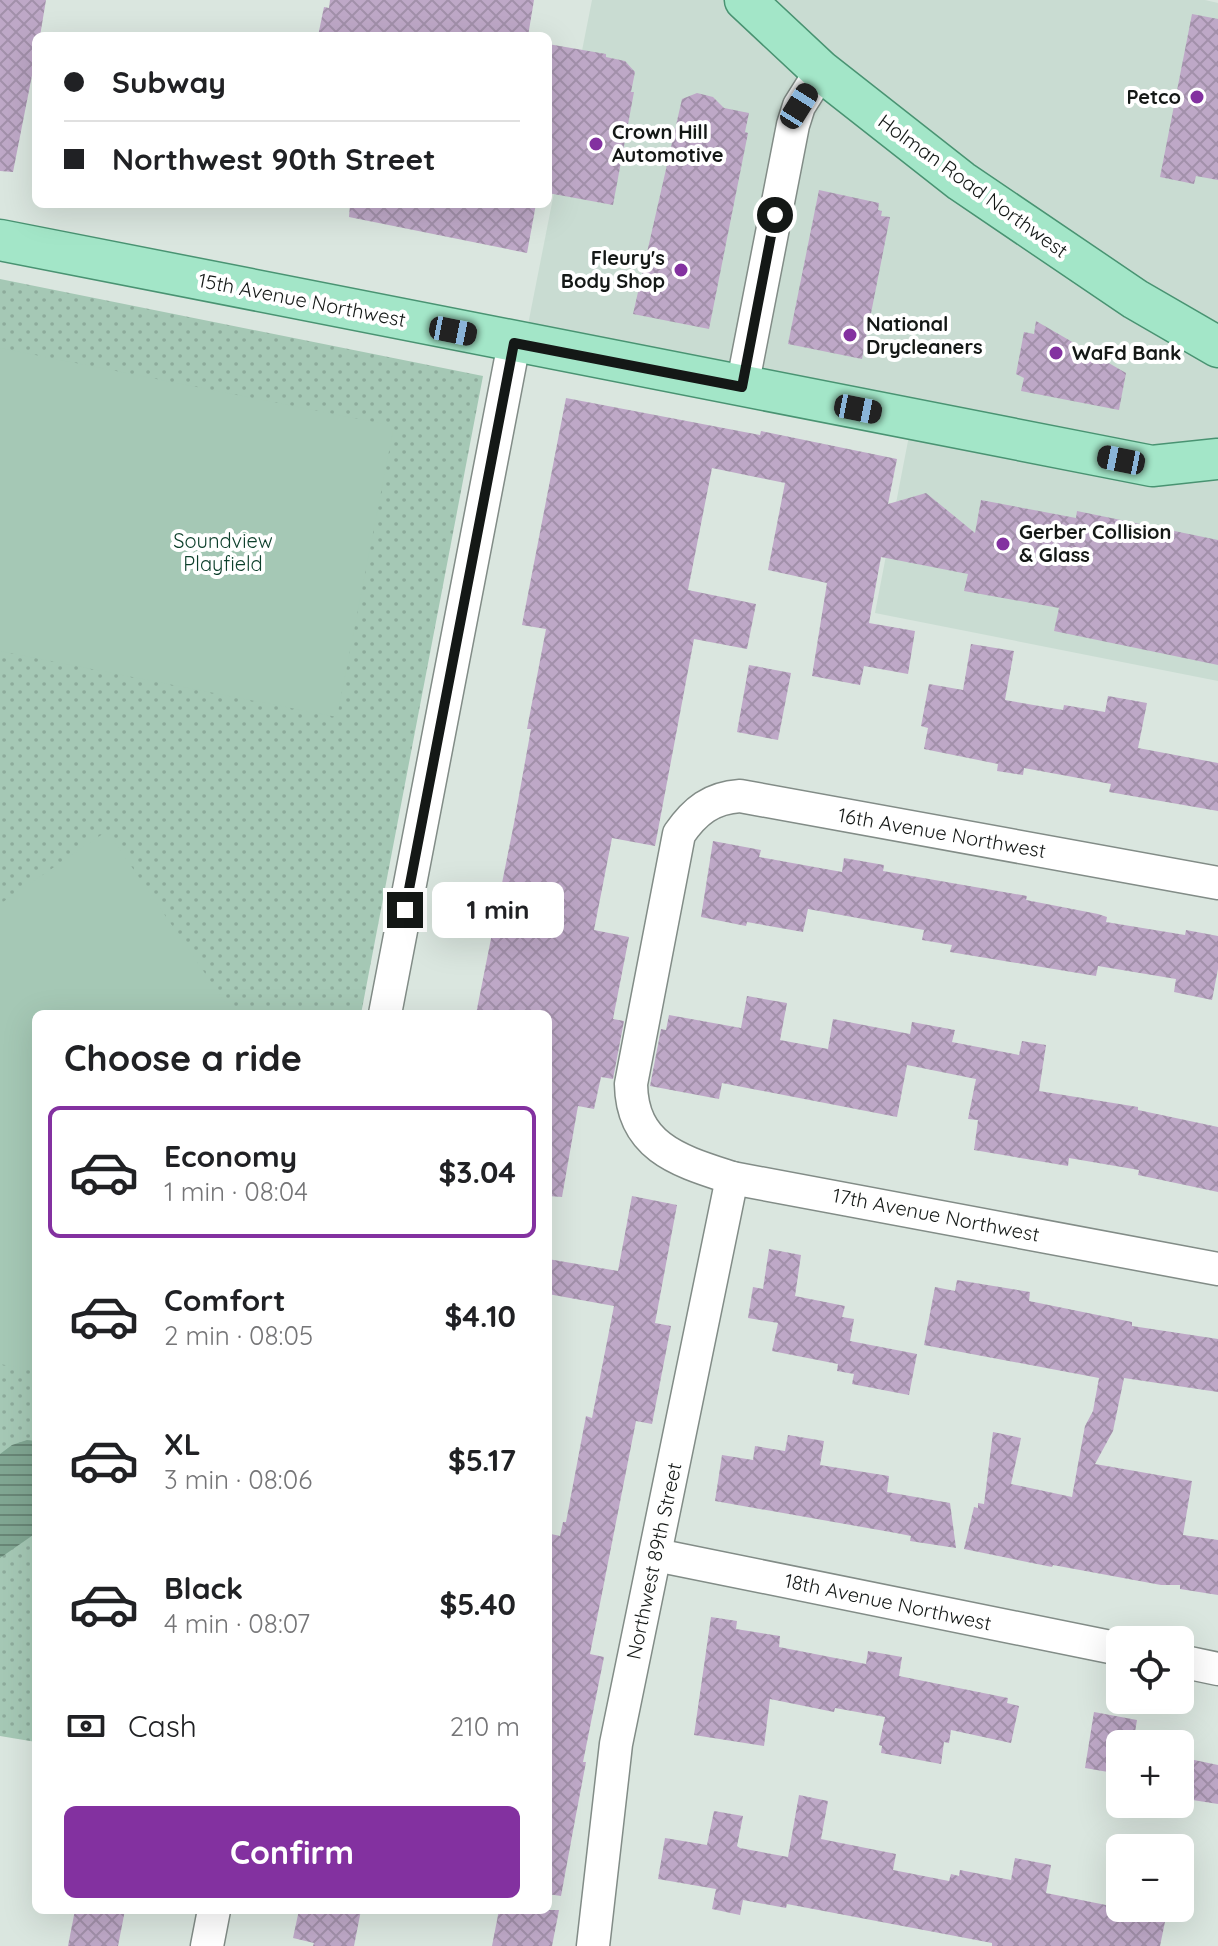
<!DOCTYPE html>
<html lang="en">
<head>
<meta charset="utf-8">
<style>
  :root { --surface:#fff; --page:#f6f6f6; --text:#202124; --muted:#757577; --line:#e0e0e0; --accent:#8331a0 }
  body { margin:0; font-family:Quicksand,sans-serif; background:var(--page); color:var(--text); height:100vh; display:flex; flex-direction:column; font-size:30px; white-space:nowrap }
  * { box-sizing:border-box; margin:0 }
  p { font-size:26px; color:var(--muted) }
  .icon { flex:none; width:44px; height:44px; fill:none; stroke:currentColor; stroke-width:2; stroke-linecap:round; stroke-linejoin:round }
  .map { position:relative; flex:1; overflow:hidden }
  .panel { position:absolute; left:32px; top:1010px; width:520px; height:904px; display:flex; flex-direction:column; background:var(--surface); border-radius:12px; box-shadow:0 8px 32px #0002 }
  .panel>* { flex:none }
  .hud { position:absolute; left:32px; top:32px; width:520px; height:176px; border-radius:12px; box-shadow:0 8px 32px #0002; display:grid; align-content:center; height:176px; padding:0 32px; background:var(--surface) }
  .tools { position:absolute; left:1106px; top:1626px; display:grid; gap:16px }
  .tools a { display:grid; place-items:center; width:88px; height:88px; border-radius:12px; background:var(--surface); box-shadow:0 8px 32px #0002; font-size:40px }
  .end { position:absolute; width:36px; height:36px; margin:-18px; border:10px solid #141816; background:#fff; box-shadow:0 0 0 4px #fff }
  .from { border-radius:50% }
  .bubble { position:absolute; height:56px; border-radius:12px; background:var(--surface); box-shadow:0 8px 32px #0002; font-size:26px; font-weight:700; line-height:56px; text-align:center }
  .car { position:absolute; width:24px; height:48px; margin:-24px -12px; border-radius:10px; box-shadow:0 0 6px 2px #0007; background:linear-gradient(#222 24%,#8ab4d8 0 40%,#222 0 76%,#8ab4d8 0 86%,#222 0) }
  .hud b { display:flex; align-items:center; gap:28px; height:76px; font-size:30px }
  .hud b+b { border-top:2px solid var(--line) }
  .hud i { width:20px; height:20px; background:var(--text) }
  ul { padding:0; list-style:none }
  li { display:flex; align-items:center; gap:24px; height:132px; margin:0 16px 12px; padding:0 16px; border:4px solid transparent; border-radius:12px }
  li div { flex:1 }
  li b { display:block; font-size:30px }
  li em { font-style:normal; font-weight:700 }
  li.current { border-color:var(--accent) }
  li>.icon { width:72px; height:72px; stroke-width:1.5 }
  h2 { padding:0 32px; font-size:36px; line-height:96px }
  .pay { display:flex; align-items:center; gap:20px; height:88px; padding:0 32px; font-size:30px }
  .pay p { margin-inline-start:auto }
  .action { display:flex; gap:16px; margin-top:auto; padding:16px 32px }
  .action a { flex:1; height:92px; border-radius:12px; background:var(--accent); color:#fff; font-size:32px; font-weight:700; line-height:92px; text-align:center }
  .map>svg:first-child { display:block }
  .built { fill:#c9dcd2 }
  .park { fill:url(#park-dots) }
  .garden { fill:#a5c8b5 }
  .water { fill:url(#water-rules) }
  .building { fill:url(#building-cross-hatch) }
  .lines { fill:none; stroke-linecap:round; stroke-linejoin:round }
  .minor-casing { stroke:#828c87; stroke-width:35 }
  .major-casing { stroke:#499372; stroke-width:43 }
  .minor { stroke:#fff; stroke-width:32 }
  .major { stroke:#a3e6c8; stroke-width:40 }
  .route { stroke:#141816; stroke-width:10 }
  .poi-dot { fill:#8331a0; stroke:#fff; stroke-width:3 }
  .labels { text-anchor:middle; stroke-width:8; stroke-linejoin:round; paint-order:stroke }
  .poi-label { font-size:20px; font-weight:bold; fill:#141816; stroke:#fff; text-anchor:start }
  .street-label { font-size:20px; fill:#141816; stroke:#fff }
  .park-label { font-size:20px; fill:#0b3e2a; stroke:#fff }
</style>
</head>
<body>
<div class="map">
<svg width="1218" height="1946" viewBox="0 0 1218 1946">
  <defs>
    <pattern id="park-dots" width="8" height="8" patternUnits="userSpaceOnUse" patternTransform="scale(2)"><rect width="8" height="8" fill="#a5c8b5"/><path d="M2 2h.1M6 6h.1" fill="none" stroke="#8dab9b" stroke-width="1.8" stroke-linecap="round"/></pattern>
    <pattern id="water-rules" width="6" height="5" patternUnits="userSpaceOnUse" patternTransform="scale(2)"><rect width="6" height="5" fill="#80a692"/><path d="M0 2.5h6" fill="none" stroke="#688676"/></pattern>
    <pattern id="building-cross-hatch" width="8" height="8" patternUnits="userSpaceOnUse" patternTransform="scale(2)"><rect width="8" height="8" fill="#bea8c7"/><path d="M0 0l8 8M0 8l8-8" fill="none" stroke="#a290aa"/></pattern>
  </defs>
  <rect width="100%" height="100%" fill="#dae6df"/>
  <polygon class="built" points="592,0 1205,0 1218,3 1218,681 875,613 912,420 524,345"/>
  <polygon class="park" points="0,279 483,376 361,1014 36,1014 36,1742 0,1736"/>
  <g class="garden">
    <polygon points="0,348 394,426 337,717 0,651"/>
    <polygon points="107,831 233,1014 36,1014 36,1371 0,1364 0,904"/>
  </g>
  <polygon class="water" points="27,1440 36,1441 36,1533 0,1558 0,1454 12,1445"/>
  <g class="building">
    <polygon points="0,0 46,0 40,36 36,36 36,55 13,172 0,171"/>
    <polygon points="330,0 534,0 528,36 318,36 324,7 329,8"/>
    <polygon points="1192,14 1218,19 1218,180 1196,176 1194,184 1160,177"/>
    <polygon points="548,44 606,54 606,57 625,61 635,72 631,92 634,92 613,205 548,193"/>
    <polygon points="697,93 713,97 724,108 749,113 745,132 748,133 709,329 633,314 682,99"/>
    <polygon points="819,190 879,203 878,210 882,211 881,216 890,217 862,359 788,344"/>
    <polygon points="350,204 536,204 527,253 349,217"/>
    <polygon points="1036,321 1126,373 1119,410 1021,391 1024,378 1016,374 1024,332 1034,334"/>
    <polygon points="566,398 760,435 761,431 897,459 888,504 926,493 975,533 981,500 1076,518 1077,511 1218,540 1218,665 1054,631 1059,608 964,591 968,574 881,557 869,623 915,631 908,674 864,666 860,685 812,676 827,583 768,570 785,483 712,468 688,590 756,604 747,649 694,639 655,846 612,838 594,930 629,937 613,1019 624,1021 613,1079 601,1077 594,1109 578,1106 562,1197 548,1196 548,1014 476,1014 514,823 531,729 527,729 546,629 522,625"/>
    <polygon points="971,644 1014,651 1005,700 1063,710 1064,705 1105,712 1108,696 1147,703 1138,748 1218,763 1218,811 1109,792 1111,784 1024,768 1023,775 997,771 998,764 924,749 928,728 921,726 929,684 963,690"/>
    <polygon points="749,665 791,673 778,740 737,732"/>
    <polygon points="713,841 761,850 759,857 842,872 844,858 884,865 883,871 1027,896 1026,900 1098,914 1107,917 1106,922 1185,935 1186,930 1218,936 1218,969 1212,1000 1174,992 1176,979 1098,966 1096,976 950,952 952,945 922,940 924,930 808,909 803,932 747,922 746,926 701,917"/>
    <polygon points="747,996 787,1003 780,1040 828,1049 833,1019 910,1034 912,1022 955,1030 952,1042 1019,1055 1022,1041 1046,1045 1039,1091 1138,1107 1138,1110 1218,1127 1218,1192 1138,1175 1139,1170 1069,1158 1068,1166 974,1150 978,1120 968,1119 976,1079 907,1065 897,1117 722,1083 719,1099 650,1086 661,1029 666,1030 669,1015 741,1028"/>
    <polygon points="632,1196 677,1205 655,1323 671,1326 652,1424 636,1421 590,1654 604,1657 583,1762 586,1762 575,1820 561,1896 548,1894 548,1550 551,1534 560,1536 563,1522 566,1522 586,1416 592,1418 614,1306 548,1294 548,1259 618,1271"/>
    <polygon points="769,1249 801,1255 795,1296 845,1306 842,1317 854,1319 850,1341 917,1354 909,1395 852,1384 854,1374 837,1371 838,1364 772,1351 778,1323 748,1318 753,1287 763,1289"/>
    <polygon points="957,1280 1030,1292 1029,1301 1132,1322 1132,1326 1218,1339 1218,1392 1124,1378 1113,1431 1095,1464 1192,1481 1183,1535 1218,1540 1218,1595 1180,1589 1180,1585 1161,1585 1053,1565 1052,1567 964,1549 974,1507 978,1508 978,1503 984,1504 993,1432 1021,1438 1011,1484 1072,1497 1085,1426 1093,1411 1099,1378 924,1345 935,1287 955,1291"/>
    <polygon points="788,1435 824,1441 820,1465 889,1476 887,1492 950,1503 956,1548 910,1541 911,1536 896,1533 715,1501 722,1455 753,1460 755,1446 785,1451"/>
    <polygon points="711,1617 737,1621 736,1629 780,1636 779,1647 866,1664 868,1651 902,1657 899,1676 1008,1698 1007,1703 1019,1706 1011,1743 951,1730 949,1743 944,1742 941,1764 881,1753 882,1746 879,1745 885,1717 835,1708 834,1712 770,1699 764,1746 694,1735"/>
    <polygon points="1094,1712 1137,1720 1133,1744 1120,1744 1120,1774 1085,1768"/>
    <polygon points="1180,1757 1218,1765 1218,1804 1180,1798"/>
    <polygon points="799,1795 828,1801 821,1839 896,1854 893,1870 949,1881 951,1874 959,1876 960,1870 1011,1880 1015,1858 1051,1865 1046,1893 1166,1917 1160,1946 992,1946 992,1943 787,1904 786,1908 743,1900 740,1915 712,1909 716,1889 658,1879 665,1838 707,1845 714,1811 743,1816 737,1846 740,1848 788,1857"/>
    <polygon points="75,1910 125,1910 118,1946 68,1946"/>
    <polygon points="299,1910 361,1910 354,1946 313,1946 314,1943 293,1938"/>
    <polygon points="499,1910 559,1910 552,1946 492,1946"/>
  </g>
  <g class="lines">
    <defs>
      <g id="minor">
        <polyline points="742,387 793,125 799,106 821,71"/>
        <path d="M1218,883L740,796C711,798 695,811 679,834L631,1084C632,1148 680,1161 732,1178L1218,1269"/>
        <polyline points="385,1014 514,343"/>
        <polyline points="656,1555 1120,1649"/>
        <polyline points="1180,1661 1218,1669"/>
        <polyline points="207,1946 214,1910"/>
        <polyline points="593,1946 616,1744 732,1178"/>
      </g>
      <g id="major">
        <polyline points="745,0 821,71 961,181 1135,299 1218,347"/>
        <polyline points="0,240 1152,466 1218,459"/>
      </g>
    </defs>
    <use href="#minor" class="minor-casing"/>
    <use href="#major" class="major-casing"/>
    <use href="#minor" class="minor"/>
    <use href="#major" class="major"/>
  </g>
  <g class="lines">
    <polyline class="route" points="405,910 514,343 742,387 775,215"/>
  </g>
  <g class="poi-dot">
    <circle cx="1197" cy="97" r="8"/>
    <circle cx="596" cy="144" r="8"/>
    <circle cx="681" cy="270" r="8"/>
    <circle cx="850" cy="335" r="8"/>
    <circle cx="1056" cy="353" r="8"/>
    <circle cx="1003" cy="544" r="8"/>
  </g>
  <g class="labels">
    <g class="poi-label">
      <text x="1181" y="104" text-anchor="end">Petco</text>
      <text x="612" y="139">Crown Hill<tspan x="612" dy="23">Automotive</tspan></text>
      <text x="665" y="265" text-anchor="end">Fleury's<tspan x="665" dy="23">Body Shop</tspan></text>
      <text x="866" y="331">National<tspan x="866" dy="23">Drycleaners</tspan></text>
      <text x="1072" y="360">WaFd Bank</text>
      <text x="1019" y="539">Gerber Collision<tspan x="1019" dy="23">&amp; Glass</tspan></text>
    </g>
    <g class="street-label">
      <text transform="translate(973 186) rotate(36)" y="7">Holman Road Northwest</text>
      <text transform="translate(302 300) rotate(11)" y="7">15th Avenue Northwest</text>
      <text transform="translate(942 833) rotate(10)" y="7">16th Avenue Northwest</text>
      <text transform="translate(936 1215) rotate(11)" y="7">17th Avenue Northwest</text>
      <text transform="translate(654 1561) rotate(-78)" y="7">Northwest 89th Street</text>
      <text transform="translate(888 1602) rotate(12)" y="7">18th Avenue Northwest</text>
    </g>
    <g class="park-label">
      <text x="223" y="548">Soundview<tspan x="223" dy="23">Playfield</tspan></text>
    </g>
  </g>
</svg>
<div class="tools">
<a><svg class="icon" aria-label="locate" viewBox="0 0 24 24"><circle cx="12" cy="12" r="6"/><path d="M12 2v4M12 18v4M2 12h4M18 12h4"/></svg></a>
<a>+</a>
<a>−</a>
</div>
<i class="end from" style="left:775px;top:215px"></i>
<i class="end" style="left:405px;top:910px"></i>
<div class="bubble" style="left:432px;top:882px;width:132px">1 min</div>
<i class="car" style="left:799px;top:106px;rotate:32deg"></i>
<i class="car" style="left:453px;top:331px;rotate:101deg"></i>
<i class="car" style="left:858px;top:409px;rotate:101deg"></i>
<i class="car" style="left:1121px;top:460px;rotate:281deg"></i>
<div class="hud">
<b><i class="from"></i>Subway</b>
<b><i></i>Northwest 90th Street</b>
</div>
<section class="panel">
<h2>Choose a ride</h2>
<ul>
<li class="current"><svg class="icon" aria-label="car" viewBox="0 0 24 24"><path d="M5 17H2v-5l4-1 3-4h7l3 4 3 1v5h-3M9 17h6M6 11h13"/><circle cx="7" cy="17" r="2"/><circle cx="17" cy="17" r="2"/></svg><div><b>Economy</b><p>1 min · 08:04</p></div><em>$3.04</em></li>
<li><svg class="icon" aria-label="car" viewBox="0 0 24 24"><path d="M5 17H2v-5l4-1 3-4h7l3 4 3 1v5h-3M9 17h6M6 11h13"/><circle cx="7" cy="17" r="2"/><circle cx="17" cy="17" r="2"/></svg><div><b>Comfort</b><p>2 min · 08:05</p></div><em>$4.10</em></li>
<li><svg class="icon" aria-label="car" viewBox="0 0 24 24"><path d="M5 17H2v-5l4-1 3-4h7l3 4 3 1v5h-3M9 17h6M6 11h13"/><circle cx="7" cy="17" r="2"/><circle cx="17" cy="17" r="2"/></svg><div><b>XL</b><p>3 min · 08:06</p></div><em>$5.17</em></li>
<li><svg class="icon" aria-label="car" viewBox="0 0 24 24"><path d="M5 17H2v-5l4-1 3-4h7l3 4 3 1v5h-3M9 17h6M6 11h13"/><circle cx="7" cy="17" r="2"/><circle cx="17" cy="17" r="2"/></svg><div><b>Black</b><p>4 min · 08:07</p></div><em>$5.40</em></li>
</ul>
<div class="pay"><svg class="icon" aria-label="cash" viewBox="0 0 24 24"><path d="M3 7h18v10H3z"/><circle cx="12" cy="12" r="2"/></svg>Cash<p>210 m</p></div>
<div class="action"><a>Confirm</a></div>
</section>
</div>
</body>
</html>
